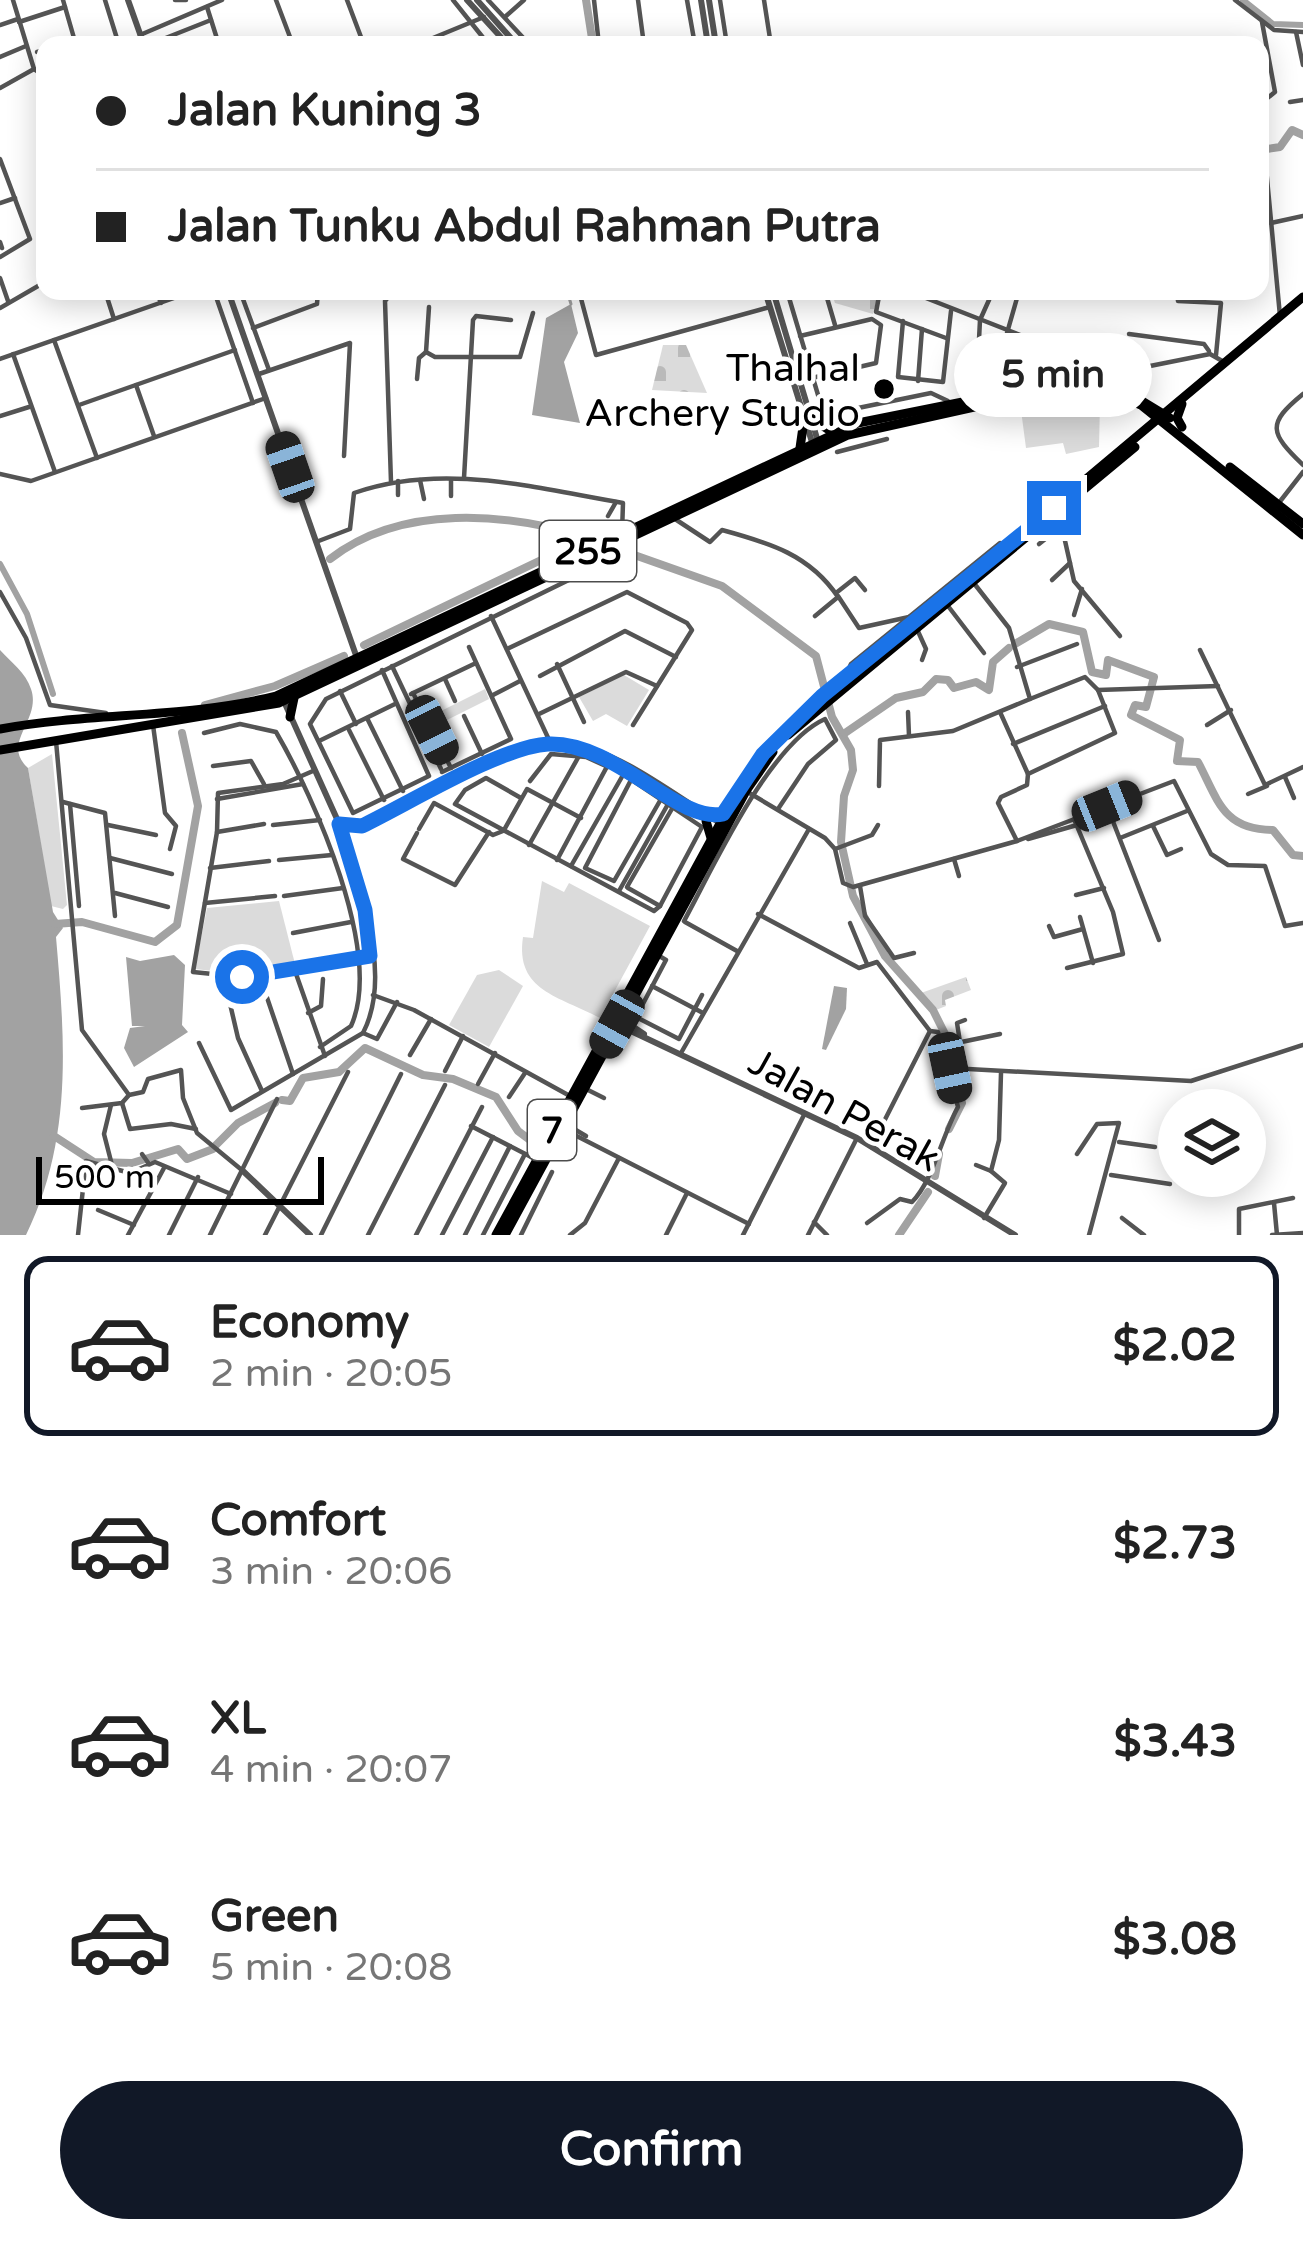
<!DOCTYPE html>
<html lang="en">
<head>
<meta charset="utf-8">
<style>
  :root { --surface:#fff; --page:#f2f2f2; --text:#222; --muted:#767676; --line:#e0e0e0; --accent:#111827 }
  body { margin:0; font-family:"Varela Round",sans-serif; background:var(--page); color:var(--text); height:100vh; display:flex; flex-direction:column; font-size:45px; white-space:nowrap }
  * { box-sizing:border-box; margin:0 }
  p { font-size:39px; color:var(--muted) }
  .icon { flex:none; width:66px; height:66px; fill:none; stroke:currentColor; stroke-width:2; stroke-linecap:round; stroke-linejoin:round }
  .map { position:relative; height:1235px; overflow:hidden }
  .side { display:flex; flex-direction:column; background:var(--surface); flex:1 }
  .side>* { flex:none }
  .top-card { position:absolute; left:36px; top:36px; width:1233px; height:264px; border-radius:24px; box-shadow:0 6px 30px #0003; display:grid; align-content:center; height:264px; padding:0 60px; background:var(--surface) }
  .controls { position:absolute; left:1158px; top:1089px; display:grid; gap:24px }
  .controls a { display:grid; place-items:center; width:108px; height:108px; border-radius:50%; background:var(--surface); box-shadow:0 6px 30px #0003; font-size:60px }
  .scale { position:absolute; left:36px; bottom:30px; width:288px; box-sizing:border-box; padding-left:12px; border:6px solid #000; border-top:0; font-size:33px; line-height:42px; white-space:nowrap; color:#000; -webkit-text-stroke:9px #fff; paint-order:stroke }
  .end { position:absolute; width:54px; height:54px; margin:-27px; border:15px solid #1a73e8; background:#fff; box-shadow:0 0 0 6px #fff }
  .from { border-radius:50% }
  .bubble { position:absolute; height:84px; border-radius:42px; background:var(--surface); box-shadow:0 6px 30px #0003; font-size:39px; font-weight:800; line-height:84px; text-align:center }
  .car { position:absolute; width:36px; height:72px; margin:-36px -18px; border-radius:15px; box-shadow:0 0 9px 3px #0007; background:linear-gradient(#222 24%,#8ab4d8 0 40%,#222 0 76%,#8ab4d8 0 86%,#222 0) }
  .top-card b { display:flex; align-items:center; gap:42px; height:114px; font-size:45px }
  .top-card b+b { border-top:3px solid var(--line) }
  .top-card i { width:30px; height:30px; background:var(--text) }
  ul { padding:21px 0 0; list-style:none }
  li { display:flex; align-items:center; gap:36px; height:180px; margin:0 24px 18px; padding:0 36px; border:6px solid transparent; border-radius:24px }
  li div { flex:1 }
  li b { display:block; font-size:45px }
  li em { font-style:normal; font-weight:800 }
  li.selected { border-color:var(--accent) }
  li>.icon { width:108px; height:108px; stroke-width:1.5 }
  .button { display:flex; gap:24px; margin-top:auto; padding:24px 60px }
  .button a { flex:1; height:138px; border-radius:72px; background:var(--accent); color:#fff; font-size:48px; font-weight:800; line-height:138px; text-align:center }
  .map>svg:first-child { display:block }
  .cemetery { fill:url(#cemetery-stones) }
  .park { fill:#dbdbdb }
  .water { fill:#a2a2a2 }
  .lines { fill:none; stroke-linecap:round; stroke-linejoin:round }
  .stream { stroke:#a2a2a2; stroke-width:3 }
  .canal { stroke:#a2a2a2; stroke-width:6 }
  .river { stroke:#a2a2a2; stroke-width:8 }
  .minor { stroke:#545454; stroke-width:4.5 }
  .tertiary { stroke:#545454; stroke-width:6 }
  .primary { stroke:#000; stroke-width:9 }
  .route { stroke:#1a73e8; stroke-width:15 }
  .poi-dot { fill:#000; stroke:#fff; stroke-width:4.5 }
  .labels { text-anchor:middle; stroke-width:9; stroke-linejoin:round; paint-order:stroke }
  .shield { fill:#fff; stroke:#4c4c4c; stroke-width:3 }
  .shield-label { font-size:36px; font-weight:bold; fill:#000 }
  .poi-label { font-size:39px; fill:#000; stroke:#fff; text-anchor:end }
  .street-label { font-size:39px; fill:#000; stroke:#fff }
</style>
</head>
<body>
<div class="map">
<svg width="1303" height="1235" viewBox="0 0 1303 1235">
  <defs>
    <pattern id="cemetery-stones" width="16" height="16" patternUnits="userSpaceOnUse" patternTransform="scale(3)"><rect width="16" height="16" fill="#dbdbdb"/><path d="M2 7V4a2 2 0 0 1 4 0v3zM10 15v-3a2 2 0 0 1 4 0v3z" fill="#bababa"/></pattern>
  </defs>
  <rect width="100%" height="100%" fill="#fff"/>
  <g class="cemetery">
    <polygon points="831,291 879,291 873,314 835,303"/>
    <polygon points="663,345 686,345 707,393 652,390"/>
    <polygon points="966,977 971,990 945,1000 946,1006 936,1010 921,993"/>
  </g>
  <g class="park">
    <polygon points="1070,402 1100,402 1099,447 1066,454 1063,443 1026,448 1021,410"/>
    <polygon points="624,675 649,690 627,726 606,714 593,721 579,697"/>
    <polygon points="485,689 489,699 431,728 427,718"/>
    <polygon points="52,754 67,905 63,909 51,906 28,768"/>
    <path d="M542,881L564,892L569,883L650,926L600,1018C559,996 515,991 523,937L533,938Z"/>
    <polygon points="279,901 295,964 231,973 195,969 207,908"/>
    <polygon points="499,970 523,986 489,1047 449,1025 477,975"/>
  </g>
  <g class="water">
    <polygon points="571,304 578,333 564,362 580,423 532,415 546,318"/>
    <path d="M0,650C11,662 26,673 31,689C42,720 0,743 28,768L53,912L63,928L56,937C65,1041 73,1139 26,1235H0Z"/>
    <polygon points="174,955 185,965 182,1025 188,1032 134,1067 124,1048 130,1028 145,1026 132,1026 126,957 140,961"/>
    <polygon points="834,986 847,988 846,1009 826,1050 822,1049"/>
  </g>
  <g class="lines">
    <polyline class="stream" points="567,291 571,304"/>
    <g class="canal">
      <polyline points="1243,0 1273,24 1303,25"/>
      <polyline points="0,564 27,614 53,694"/>
    </g>
    <g class="river">
      <polyline points="586,0 593,45"/>
      <polyline points="1260,150 1280,147 1292,130 1303,135"/>
      <polyline points="623,551 722,586 816,656 832,717 851,750 853,770 844,796 841,842 853,896 885,956 933,1010 955,1054 954,1077 962,1103 949,1129"/>
      <path d="M330,559C402,503 507,513 587,537"/>
      <path d="M1015,644L1049,624L1083,632L1092,672L1106,675L1108,660L1154,677L1146,707L1135,705L1131,715L1180,740L1177,761L1198,762C1218,800 1223,830 1273,830L1293,855L1303,856"/>
      <polyline points="364,645 585,539"/>
      <polyline points="205,705 275,686 344,656"/>
      <polyline points="845,733 896,698 923,692 936,679 948,680 954,688 976,682 989,690 993,662 1009,648"/>
      <polyline points="55,924 82,922 155,942 177,925 198,806 182,733"/>
      <polyline points="282,1100 290,1101 303,1078 339,1072 365,1048 423,1075 453,1079 496,1097 518,1131 534,1143"/>
      <polyline points="54,1136 94,1162 132,1163 178,1149 187,1159 213,1149"/>
      <polyline points="215,1146 238,1123 275,1103"/>
      <polyline points="935,1176 939,1154"/>
      <polyline points="899,1235 928,1192"/>
    </g>
    <g class="minor">
      <polyline points="63,0 76,45"/>
      <polyline points="105,0 119,45"/>
      <polyline points="175,0 186,0"/>
      <polyline points="276,0 293,45"/>
      <polyline points="347,0 364,45"/>
      <polyline points="453,0 489,45"/>
      <polyline points="488,0 530,45"/>
      <polyline points="594,0 599,45"/>
      <polyline points="638,0 644,45"/>
      <polyline points="687,0 695,45"/>
      <polyline points="720,0 727,45"/>
      <polyline points="764,0 771,45"/>
      <polyline points="1235,0 1274,30 1303,32"/>
      <polyline points="207,7 219,45"/>
      <polyline points="506,16 524,0"/>
      <polyline points="19,22 65,7"/>
      <polyline points="1262,22 1275,92 1260,104 1280,316"/>
      <polyline points="0,25 18,19"/>
      <polyline points="1296,32 1303,65"/>
      <polyline points="140,35 222,0"/>
      <polyline points="148,45 211,20"/>
      <polyline points="416,45 484,17"/>
      <polyline points="37,52 45,50"/>
      <polyline points="0,57 26,46"/>
      <polyline points="34,69 45,77"/>
      <polyline points="0,88 34,69 13,0"/>
      <polyline points="1290,102 1303,100"/>
      <polyline points="0,159 30,239 0,257"/>
      <polyline points="0,203 15,198"/>
      <polyline points="1271,223 1303,216"/>
      <polyline points="0,242 2,248"/>
      <polyline points="0,278 8,301"/>
      <polyline points="105,291 114,319"/>
      <polyline points="156,291 161,303"/>
      <polyline points="214,291 253,403"/>
      <polyline points="240,291 269,370"/>
      <polyline points="579,291 596,355 770,307"/>
      <polyline points="787,291 824,415 931,393 948,401"/>
      <polyline points="825,291 835,325"/>
      <polyline points="880,291 876,312 946,338"/>
      <polyline points="908,291 1038,342 1040,384"/>
      <polyline points="993,291 980,320 977,379 991,382 1040,373"/>
      <polyline points="1177,291 1178,301 1221,303 1216,355"/>
      <polyline points="993,292 1017,291"/>
      <polyline points="390,295 385,301 391,482"/>
      <polyline points="429,307 426,352 435,357 520,357 533,313"/>
      <polyline points="0,308 45,282"/>
      <polyline points="903,321 898,377 943,382 951,311"/>
      <polyline points="253,328 317,304 318,291"/>
      <polyline points="1007,333 1019,291"/>
      <polyline points="1129,334 1204,344 1209,351"/>
      <polyline points="54,340 97,458"/>
      <polyline points="13,354 55,472"/>
      <polyline points="0,359 194,291"/>
      <polyline points="1115,373 1210,354 1224,362"/>
      <polyline points="259,374 350,343 344,456"/>
      <polyline points="1009,377 1011,335"/>
      <polyline points="417,379 419,358 426,352"/>
      <polyline points="799,381 876,363 881,325 872,319 800,336"/>
      <polyline points="918,381 922,329"/>
      <polyline points="136,385 154,436"/>
      <path d="M1303,394C1266,424 1270,433 1303,465"/>
      <polyline points="79,405 235,350"/>
      <polyline points="0,416 29,407"/>
      <polyline points="837,452 887,439"/>
      <polyline points="0,474 31,481 266,398"/>
      <polyline points="464,478 473,320 476,316 511,320"/>
      <polyline points="420,480 424,499"/>
      <polyline points="451,480 451,496"/>
      <polyline points="398,481 398,495"/>
      <polyline points="1278,504 1303,472"/>
      <polyline points="1059,514 1074,581 1120,636"/>
      <polyline points="608,516 616,502"/>
      <path d="M675,519L710,542L722,530C770,543 810,555 838,597L815,616"/>
      <path d="M316,542L350,529L354,493C443,462 534,488 623,503L622,533"/>
      <polyline points="1039,544 1063,525"/>
      <polyline points="1052,580 1070,563"/>
      <polyline points="0,592 26,638 50,705 106,713"/>
      <polyline points="836,593 855,578 865,590"/>
      <polyline points="838,596 859,628 909,617"/>
      <polyline points="948,606 984,653"/>
      <polyline points="1074,615 1082,589"/>
      <polyline points="491,616 551,744"/>
      <polyline points="916,627 926,649 922,660"/>
      <polyline points="507,649 627,592 687,623 692,630 633,725"/>
      <polyline points="1200,650 1265,785 1303,767"/>
      <polyline points="557,664 584,722"/>
      <polyline points="392,666 441,769"/>
      <polyline points="1017,667 1077,644"/>
      <polyline points="382,670 429,776 353,813 310,724 326,699 577,576"/>
      <polyline points="846,675 851,664 1000,543 1005,546"/>
      <polyline points="540,676 625,631 676,657"/>
      <polyline points="445,679 455,701"/>
      <polyline points="1098,690 1218,686"/>
      <polyline points="340,691 356,724"/>
      <polyline points="413,693 451,768"/>
      <polyline points="411,694 476,663"/>
      <polyline points="493,695 520,681"/>
      <polyline points="908,712 909,736"/>
      <polyline points="1000,712 1028,774"/>
      <polyline points="539,714 626,672 657,686"/>
      <polyline points="464,716 482,754"/>
      <polyline points="367,718 403,791"/>
      <polyline points="153,725 165,813 176,826 170,849"/>
      <polyline points="1207,725 1231,710"/>
      <polyline points="349,730 384,800"/>
      <path d="M204,733L240,724L276,732C314,797 384,953 351,1026L320,1047"/>
      <polyline points="56,741 82,1030 129,1095"/>
      <polyline points="319,741 395,704"/>
      <polyline points="1013,744 1105,706"/>
      <polyline points="213,766 251,761 264,784"/>
      <polyline points="313,771 283,784 218,793 217,832 193,972 242,977 370,956"/>
      <polyline points="442,772 511,739 469,647"/>
      <polyline points="624,775 702,827 660,906"/>
      <polyline points="1285,777 1294,798"/>
      <polyline points="631,780 585,868 614,881 661,799"/>
      <polyline points="530,781 551,754 586,757 608,767"/>
      <polyline points="879,786 880,740 953,731 1030,699 1009,628 973,582"/>
      <polyline points="746,791 825,838 835,849 843,883 853,887 1017,841 1174,781 1211,854 1228,865 1265,866 1285,926 1303,923"/>
      <polyline points="1248,794 1267,786"/>
      <polyline points="521,798 486,778 465,790 455,804 654,911 660,906"/>
      <polyline points="217,799 303,784"/>
      <polyline points="63,802 105,813 115,916"/>
      <polyline points="70,804 79,906"/>
      <polyline points="1107,806 1159,940"/>
      <polyline points="108,825 156,835"/>
      <polyline points="273,825 320,820"/>
      <polyline points="1153,826 1167,855 1181,849"/>
      <polyline points="419,829 434,803 493,835 503,831"/>
      <polyline points="504,830 527,789 581,818"/>
      <polyline points="217,832 264,824"/>
      <polyline points="417,833 403,859 455,885 489,832"/>
      <polyline points="1120,838 1187,811"/>
      <polyline points="1028,839 1077,825"/>
      <polyline points="1017,841 998,803 1001,797 1027,785 1028,774 1115,733 1098,690 1085,677 1030,699"/>
      <polyline points="529,845 579,756"/>
      <polyline points="835,849 872,835 878,825"/>
      <polyline points="110,858 172,874"/>
      <polyline points="954,859 959,876"/>
      <polyline points="279,860 332,855"/>
      <polyline points="557,860 611,759"/>
      <polyline points="571,866 627,768"/>
      <polyline points="210,868 269,861"/>
      <polyline points="860,886 865,916 894,958 914,953"/>
      <polyline points="627,887 673,807"/>
      <polyline points="628,888 660,906"/>
      <polyline points="619,891 672,797"/>
      <polyline points="115,893 168,907"/>
      <polyline points="1076,895 1104,888"/>
      <polyline points="284,896 343,888"/>
      <polyline points="205,903 275,896"/>
      <polyline points="758,914 859,968 877,962 930,1031"/>
      <polyline points="1080,917 1093,963"/>
      <path d="M684,921C714,866 769,744 825,719L836,740L808,764L778,809"/>
      <polyline points="685,922 737,951"/>
      <polyline points="850,923 867,964"/>
      <polyline points="1049,926 1054,937 1083,929"/>
      <polyline points="293,933 351,922"/>
      <polyline points="656,954 666,960 636,1017 679,1039 702,995"/>
      <polyline points="1067,968 1123,954 1113,912 1074,819"/>
      <polyline points="295,971 325,1056"/>
      <polyline points="260,977 293,1074"/>
      <polyline points="224,978 238,1038 262,1091"/>
      <polyline points="652,986 703,1013"/>
      <polyline points="373,995 414,1010 570,1096"/>
      <polyline points="308,1013 321,1006 323,979"/>
      <polyline points="363,1033 377,1039 397,1002"/>
      <polyline points="960,1042 957,1023 965,1020"/>
      <path d="M199,1043L231,1110L363,1033C395,971 356,885 339,824"/>
      <polyline points="947,1045 1000,1034"/>
      <polyline points="681,1053 809,829"/>
      <polyline points="410,1055 431,1019"/>
      <polyline points="950,1068 1191,1081 1303,1045"/>
      <polyline points="445,1071 463,1036"/>
      <polyline points="478,1084 495,1053"/>
      <polyline points="588,1090 604,1098"/>
      <polyline points="509,1097 525,1073"/>
      <polyline points="122,1103 130,1129 171,1124 196,1129"/>
      <polyline points="111,1105 104,1134 113,1169"/>
      <polyline points="82,1108 122,1103 129,1095 143,1092 148,1079 181,1070 183,1098 197,1133 243,1171"/>
      <polyline points="471,1126 535,1159"/>
      <polyline points="569,1126 586,1136"/>
      <polyline points="561,1128 749,1224"/>
      <polyline points="1119,1142 1155,1147"/>
      <polyline points="142,1154 149,1164"/>
      <polyline points="1077,1154 1097,1124 1119,1123 1089,1235"/>
      <polyline points="976,1165 991,1171"/>
      <polyline points="1111,1175 1170,1184"/>
      <polyline points="1274,1203 1277,1235"/>
      <polyline points="98,1210 134,1225"/>
      <polyline points="984,1218 1005,1183 991,1171 999,1140 1001,1073"/>
      <polyline points="1122,1218 1144,1235"/>
      <polyline points="814,1222 827,1235"/>
      <path d="M867,1223L900,1199L912,1202C933,1181 941,1138 958,1107L938,1032L930,1031L871,1147"/>
      <polyline points="78,1235 86,1161 130,1173 155,1162 231,1194"/>
      <polyline points="128,1235 164,1168"/>
      <polyline points="169,1235 198,1177"/>
      <polyline points="210,1235 277,1099"/>
      <polyline points="265,1235 348,1072"/>
      <polyline points="321,1235 401,1074"/>
      <polyline points="368,1235 445,1085"/>
      <polyline points="416,1235 482,1107"/>
      <polyline points="442,1235 493,1137"/>
      <polyline points="465,1235 510,1146"/>
      <polyline points="483,1235 525,1154"/>
      <polyline points="521,1235 552,1172"/>
      <polyline points="570,1235 585,1223 619,1158"/>
      <polyline points="666,1235 687,1193"/>
      <polyline points="743,1235 805,1113"/>
      <polyline points="808,1235 857,1138"/>
      <polyline points="1239,1235 1239,1209 1293,1198"/>
      <polyline points="1272,1235 1303,1233"/>
    </g>
    <g class="tertiary">
      <polyline points="128,0 144,45"/>
      <polyline points="467,0 508,45"/>
      <polyline points="477,0 517,45"/>
      <polyline points="701,0 708,45"/>
      <polyline points="709,0 716,45"/>
      <polyline points="228,291 358,661"/>
      <polyline points="765,291 812,442"/>
      <polyline points="773,291 819,445"/>
      <path d="M282,697L337,819L346,828L362,827C425,796 523,726 594,750C637,765 683,801 722,824"/>
      <polyline points="620,1018 644,1034"/>
      <polyline points="616,1024 857,1138 1015,1235"/>
      <polyline points="243,1171 310,1235"/>
    </g>
    <g class="primary">
      <polyline points="811,418 835,434"/>
      <polyline points="1182,427 1177,418 1182,404"/>
      <polyline points="800,448 804,420"/>
      <polyline points="1230,467 1303,524"/>
      <polyline points="290,717 294,698"/>
      <path d="M0,729C92,712 184,719 276,696L858,423L1077,379L1119,387L1170,418"/>
      <polyline points="788,735 1135,447"/>
      <polyline points="0,750 279,703 848,435 1065,387 1108,391 1141,405 1303,535"/>
      <polyline points="706,821 711,838"/>
      <polyline points="496,1235 740,787 774,741 1303,297"/>
      <polyline points="505,1235 746,791 773,752"/>
    </g>
  </g>
  <g class="lines">
    <path class="route" d="M242,977L370,956L365,910L339,824L362,826C408,804 500,747 548,744C615,741 678,824 723,814L763,754L822,696L1054,508"/>
  </g>
  <circle class="poi-dot" cx="884" cy="389" r="12"/>
  <g class="labels">
    <g class="shield">
      <rect x="540" y="521" width="96" height="60" rx="9"/>
      <rect x="528" y="1100" width="48" height="60" rx="9"/>
    </g>
    <g class="shield-label">
      <text x="588" y="564">255</text>
      <text x="552" y="1143">7</text>
    </g>
    <g class="poi-label">
      <text x="860" y="381">Thalhal<tspan x="860" dy="45">Archery Studio</tspan></text>
    </g>
    <g class="street-label">
      <text transform="translate(845 1109) rotate(29)" y="14">Jalan Perak</text>
    </g>
  </g>
</svg>
<div class="controls">
<a><svg class="icon" aria-label="layers" viewBox="0 0 24 24"><path d="M12 4l9 5-9 5-9-5zM3 14l9 5 9-5"/></svg></a>
</div>
<div class="scale">500 m</div>
<i class="end from" style="left:242px;top:977px"></i>
<i class="end" style="left:1054px;top:508px"></i>
<div class="bubble" style="left:954px;top:333px;width:198px">5 min</div>
<i class="car" style="left:290px;top:467px;rotate:341deg"></i>
<i class="car" style="left:432px;top:730px;rotate:154deg"></i>
<i class="car" style="left:1107px;top:806px;rotate:68deg"></i>
<i class="car" style="left:617px;top:1024px;rotate:209deg"></i>
<i class="car" style="left:950px;top:1068px;rotate:168deg"></i>
<div class="top-card">
<b><i class="from"></i>Jalan Kuning 3</b>
<b><i></i>Jalan Tunku Abdul Rahman Putra</b>
</div>
</div>
<section class="side">
<ul>
<li class="selected"><svg class="icon" aria-label="car" viewBox="0 0 24 24"><path d="M5 17H2v-5l4-1 3-4h7l3 4 3 1v5h-3M9 17h6M6 11h13"/><circle cx="7" cy="17" r="2"/><circle cx="17" cy="17" r="2"/></svg><div><b>Economy</b><p>2 min · 20:05</p></div><em>$2.02</em></li>
<li><svg class="icon" aria-label="car" viewBox="0 0 24 24"><path d="M5 17H2v-5l4-1 3-4h7l3 4 3 1v5h-3M9 17h6M6 11h13"/><circle cx="7" cy="17" r="2"/><circle cx="17" cy="17" r="2"/></svg><div><b>Comfort</b><p>3 min · 20:06</p></div><em>$2.73</em></li>
<li><svg class="icon" aria-label="car" viewBox="0 0 24 24"><path d="M5 17H2v-5l4-1 3-4h7l3 4 3 1v5h-3M9 17h6M6 11h13"/><circle cx="7" cy="17" r="2"/><circle cx="17" cy="17" r="2"/></svg><div><b>XL</b><p>4 min · 20:07</p></div><em>$3.43</em></li>
<li><svg class="icon" aria-label="car" viewBox="0 0 24 24"><path d="M5 17H2v-5l4-1 3-4h7l3 4 3 1v5h-3M9 17h6M6 11h13"/><circle cx="7" cy="17" r="2"/><circle cx="17" cy="17" r="2"/></svg><div><b>Green</b><p>5 min · 20:08</p></div><em>$3.08</em></li>
</ul>
<div class="button"><a>Confirm</a></div>
</section>
</body>
</html>
